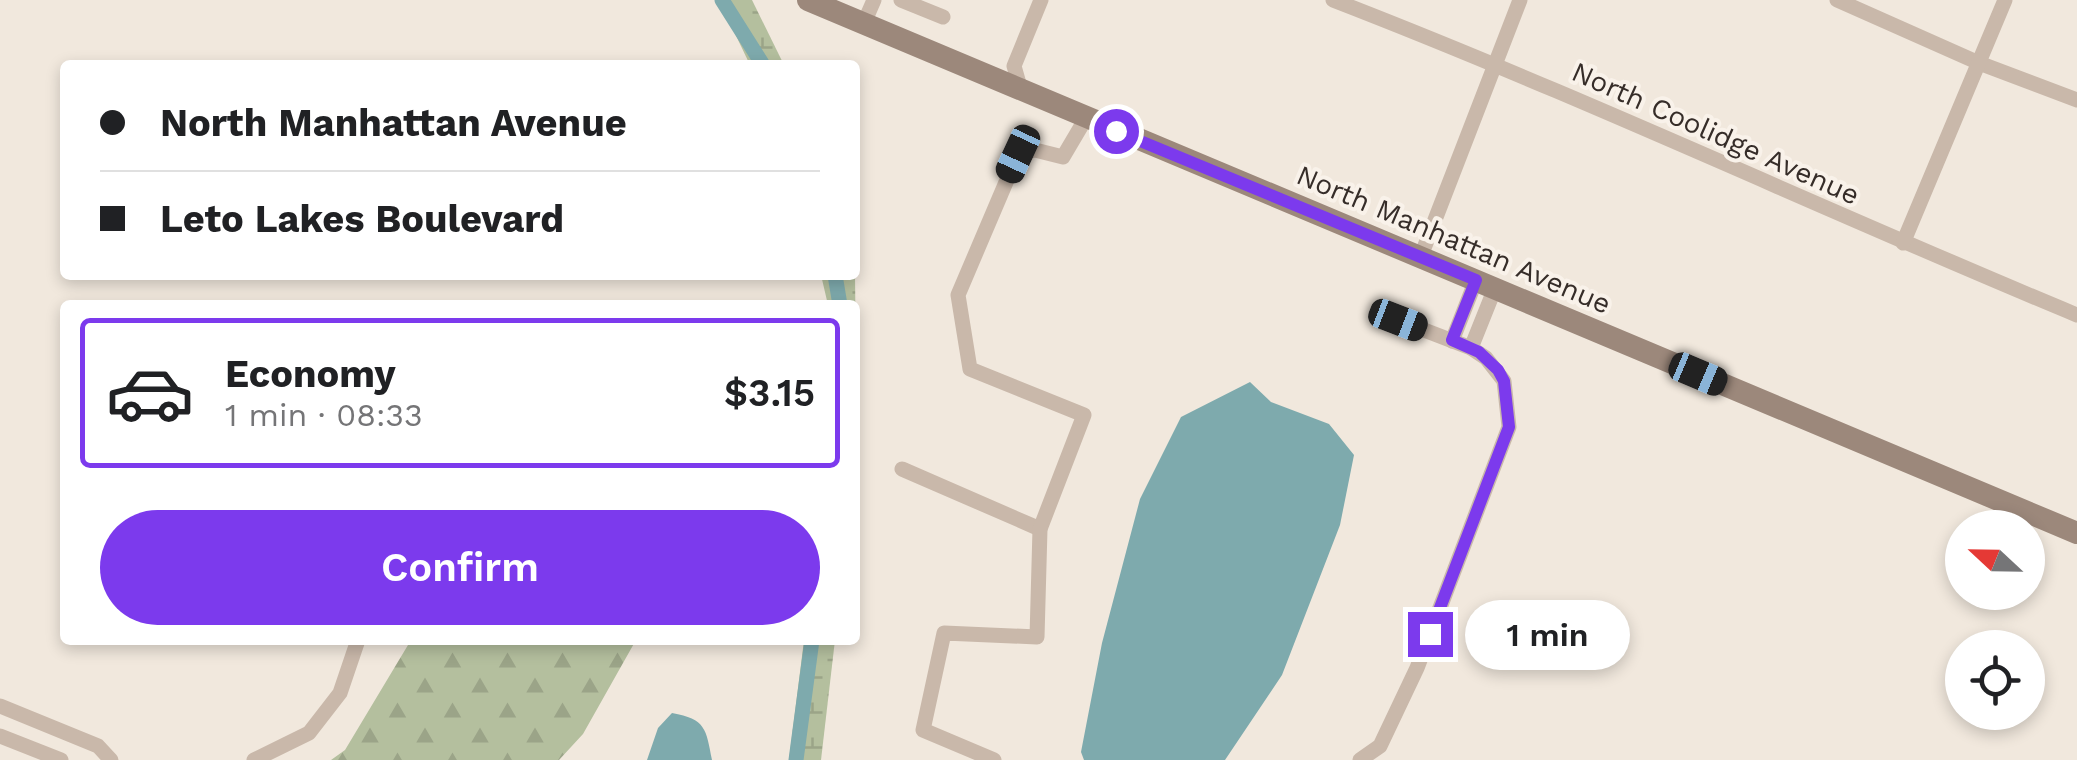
<!DOCTYPE html>
<html lang="en">
<head>
<meta charset="utf-8">
<style>
  :root { --surface:#fff; --page:#f6f6f6; --text:#202124; --muted:#757577; --line:#e0e0e0; --accent:#7c3aed }
  body { margin:0; font-family:"Work Sans",sans-serif; background:var(--page); color:var(--text); height:100vh; display:flex; flex-direction:column; font-size:38px; white-space:nowrap }
  * { box-sizing:border-box; margin:0 }
  p { font-size:32px; color:var(--muted) }
  .icon { flex:none; width:55px; height:55px; fill:none; stroke:currentColor; stroke-width:2; stroke-linecap:round; stroke-linejoin:round }
  .map { position:relative; flex:1; overflow:hidden }
  .side { position:absolute; left:60px; top:300px; width:800px; height:345px; display:flex; flex-direction:column; background:var(--surface); border-radius:10px; box-shadow:0 5px 15px #0003 }
  .side>* { flex:none }
  .top-card { position:absolute; left:60px; top:60px; width:800px; height:220px; border-radius:10px; box-shadow:0 5px 15px #0003; display:grid; align-content:center; height:220px; padding:0 40px; background:var(--surface) }
  .needle { width:65px; rotate:292deg }
  .controls { position:absolute; left:1945px; top:510px; display:grid; gap:20px }
  .controls a { display:grid; place-items:center; width:100px; height:100px; border-radius:50%; background:var(--surface); box-shadow:0 5px 15px #0003; font-size:50px }
  .end { position:absolute; width:45px; height:45px; margin:-22px; border:12px solid #7c3aed; background:#fff; box-shadow:0 0 0 5px #fff }
  .from { border-radius:50% }
  .bubble { position:absolute; height:70px; border-radius:35px; background:var(--surface); box-shadow:0 5px 15px #0003; font-size:32px; font-weight:600; line-height:70px; text-align:center }
  .car { position:absolute; width:30px; height:60px; margin:-30px -15px; border-radius:12px; box-shadow:0 0 8px 2px #0007; background:linear-gradient(#222 24%,#8ab4d8 0 40%,#222 0 76%,#8ab4d8 0 86%,#222 0) }
  .top-card b { display:flex; align-items:center; gap:35px; height:95px; font-size:38px }
  .top-card b+b { border-top:2px solid var(--line) }
  .top-card i { width:25px; height:25px; background:var(--text) }
  ul { padding:18px 0 0; list-style:none }
  li { display:flex; align-items:center; gap:30px; height:150px; margin:0 20px 15px; padding:0 20px; border:5px solid transparent; border-radius:10px }
  li div { flex:1 }
  li b { display:block; font-size:38px }
  li em { font-style:normal; font-weight:600 }
  li.selected { border-color:var(--accent) }
  li>.icon { width:90px; height:90px; stroke-width:1.5 }
  .primary-button { display:flex; gap:20px; margin-top:auto; padding:20px 40px }
  .primary-button a { flex:1; height:115px; border-radius:60px; background:var(--accent); color:#fff; font-size:40px; font-weight:600; line-height:115px; text-align:center }
  .map>svg:first-child { display:block }
  .forest { fill:url(#forest-firs) }
  .wetland { fill:url(#wetland-marsh) }
  .water { fill:#7eaaad }
  .lines { fill:none; stroke-linecap:round; stroke-linejoin:round }
  .canal { stroke:#7eaaad; stroke-width:15 }
  .street { stroke:#c9b8aa; stroke-width:15 }
  .secondary { stroke:#9c887b; stroke-width:22 }
  .route { stroke:#7c3aed; stroke-width:12 }
  .labels { text-anchor:middle; stroke-width:8; stroke-linejoin:round; paint-order:stroke }
  .street-label { font-size:28px; fill:#362d29; stroke:#f9f2ea }
</style>
</head>
<body>
<div class="map">
<svg width="2077" height="760" viewBox="0 0 2077 760">
  <defs>
    <pattern id="forest-firs" width="22" height="20" patternUnits="userSpaceOnUse" patternTransform="scale(2.5)"><rect width="22" height="20" fill="#b4bf9e"/><path d="M5 1l3.5 6h-7zM16 11l3.5 6h-7z" fill="#9ba488"/></pattern>
    <pattern id="wetland-marsh" width="20" height="14" patternUnits="userSpaceOnUse" patternTransform="scale(2.5)"><rect width="20" height="14" fill="#b4bf9e"/><path d="M1 5h8M5 5V1M11 12h8M15 12V8" fill="none" stroke="#9ba488"/></pattern>
  </defs>
  <rect width="100%" height="100%" fill="#f1e8dd"/>
  <polygon class="forest" points="411,640 636,640 583,734 559,760 331,760 345,750"/>
  <g class="wetland">
    <polygon points="719,0 752,0 784,65 750,65"/>
    <polygon points="821,275 855,275 857,454 855,469 855,305 828,305"/>
    <polygon points="804,640 835,640 821,760 789,760"/>
  </g>
  <g class="water">
    <polygon points="1250,382 1271,402 1329,424 1354,455 1340,525 1282,675 1225,760 1084,760 1081,752 1102,643 1140,499 1181,417"/>
    <path d="M672,713C706,719 706,729 712,760H647L658,728Z"/>
  </g>
  <g class="lines">
    <g class="canal">
      <polyline points="722,0 763,65"/>
      <polyline points="835,275 840,305"/>
      <polyline points="796,760 812,640"/>
    </g>
    <g class="street">
      <polyline points="901,0 943,17"/>
      <path d="M1333,0C1584,97 1828,212 2077,315"/>
      <polyline points="1837,0 1979,63 2077,100"/>
      <polyline points="864,23 874,0"/>
      <polyline points="1020,87 1014,66 1041,0"/>
      <polyline points="1903,243 2005,0"/>
      <polyline points="1421,256 1520,0"/>
      <polyline points="1452,341 1476,280"/>
      <polyline points="1471,348 1495,288"/>
      <polyline points="902,469 1040,529"/>
      <polyline points="0,706 98,746 111,760"/>
      <polyline points="0,736 61,760"/>
      <polyline points="254,760 309,733 340,693 358,640"/>
      <polyline points="994,760 923,730 944,633 1037,637 1040,529 1084,415 970,369 958,295 1018,154 1035,150 1063,157 1086,118"/>
      <polyline points="1360,760 1380,746 1417,668 1509,427 1504,381 1486,358 1471,348 1398,320"/>
    </g>
    <polyline class="secondary" points="808,0 2077,533"/>
  </g>
  <g class="lines">
    <polyline class="route" points="1116,131 1476,280 1452,340 1479,352 1498,370 1504,381 1509,427 1430,634"/>
  </g>
  <g class="labels">
    <g class="street-label">
      <text transform="translate(1716 133) rotate(24)" y="10">North Coolidge Avenue</text>
      <text transform="translate(1454 239) rotate(23)" y="10">North Manhattan Avenue</text>
    </g>
  </g>
</svg>
<div class="controls">
<a><svg class="needle" viewBox="-14 -14 28 28"><path d="M0-13l5 13h-10z" fill="#e53935"/><path d="M0 13l5-13h-10z" fill="#757577"/></svg></a>
<a><svg class="icon" aria-label="locate" viewBox="0 0 24 24"><circle cx="12" cy="12" r="6"/><path d="M12 2v4M12 18v4M2 12h4M18 12h4"/></svg></a>
</div>
<i class="end from" style="left:1116px;top:131px"></i>
<i class="end" style="left:1430px;top:634px"></i>
<div class="bubble" style="left:1465px;top:600px;width:165px">1 min</div>
<i class="car" style="left:1018px;top:154px;rotate:205deg"></i>
<i class="car" style="left:1398px;top:320px;rotate:111deg"></i>
<i class="car" style="left:1698px;top:374px;rotate:113deg"></i>
<div class="top-card">
<b><i class="from"></i>North Manhattan Avenue</b>
<b><i></i>Leto Lakes Boulevard</b>
</div>
<section class="side">
<ul>
<li class="selected"><svg class="icon" aria-label="car" viewBox="0 0 24 24"><path d="M5 17H2v-5l4-1 3-4h7l3 4 3 1v5h-3M9 17h6M6 11h13"/><circle cx="7" cy="17" r="2"/><circle cx="17" cy="17" r="2"/></svg><div><b>Economy</b><p>1 min · 08:33</p></div><em>$3.15</em></li>
</ul>
<div class="primary-button"><a>Confirm</a></div>
</section>
</div>
</body>
</html>
